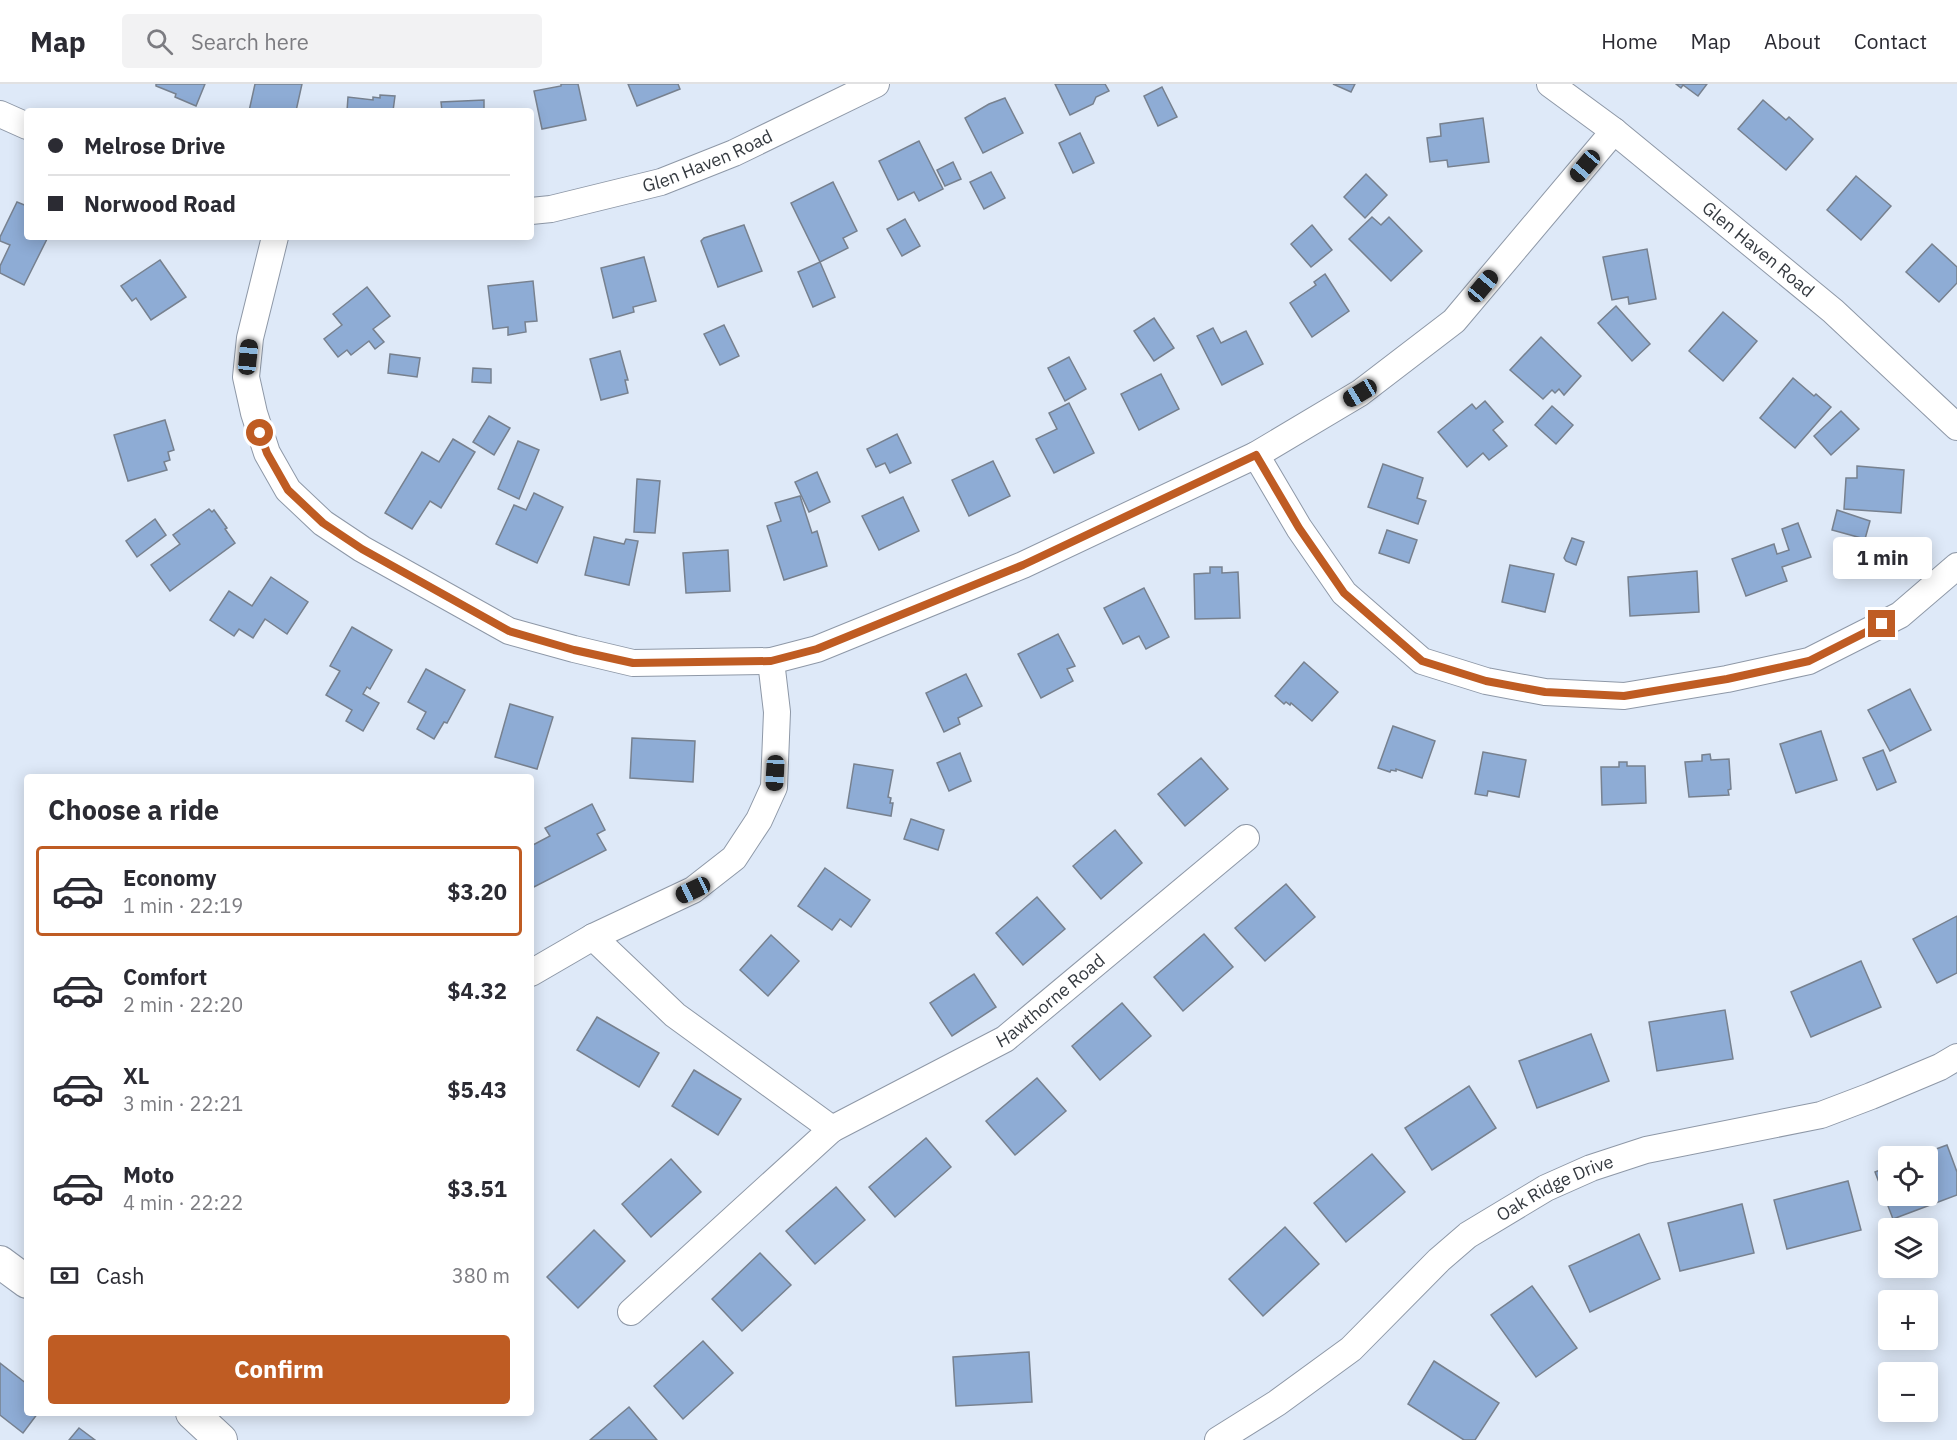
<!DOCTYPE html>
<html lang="en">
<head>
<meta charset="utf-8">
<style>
  :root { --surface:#fff; --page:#f2f2f3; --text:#2b2b33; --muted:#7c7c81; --line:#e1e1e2; --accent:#bf5c23 }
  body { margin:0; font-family:"IBM Plex Sans",sans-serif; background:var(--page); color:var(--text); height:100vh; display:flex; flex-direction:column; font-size:22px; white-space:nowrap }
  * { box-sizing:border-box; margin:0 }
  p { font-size:20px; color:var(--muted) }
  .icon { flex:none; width:33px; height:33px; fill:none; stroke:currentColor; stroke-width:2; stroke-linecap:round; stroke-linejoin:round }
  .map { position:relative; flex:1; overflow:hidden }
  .details { position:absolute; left:24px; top:690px; width:510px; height:642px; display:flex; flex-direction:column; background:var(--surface); border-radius:6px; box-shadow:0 3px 15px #0003 }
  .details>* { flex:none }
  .top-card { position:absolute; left:24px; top:24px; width:510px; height:132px; border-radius:6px; box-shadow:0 3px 15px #0003; display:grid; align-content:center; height:132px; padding:0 24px; background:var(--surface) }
  .fabs { position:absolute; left:1878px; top:1062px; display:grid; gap:12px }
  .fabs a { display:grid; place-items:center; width:60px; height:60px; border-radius:6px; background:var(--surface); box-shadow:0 3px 15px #0003; font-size:30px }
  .end { position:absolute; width:27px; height:27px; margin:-14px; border:8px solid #bf5c23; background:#fff; box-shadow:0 0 0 3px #fff }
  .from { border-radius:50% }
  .bubble { position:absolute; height:42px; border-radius:6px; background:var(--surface); box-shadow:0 3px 15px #0003; font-size:20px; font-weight:700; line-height:42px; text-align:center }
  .car { position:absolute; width:18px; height:36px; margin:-18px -9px; border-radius:8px; box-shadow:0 0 4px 2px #0007; background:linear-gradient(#222 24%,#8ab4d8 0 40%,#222 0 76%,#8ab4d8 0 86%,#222 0) }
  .top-card b { display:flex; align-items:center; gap:21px; height:57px; font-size:22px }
  .top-card b+b { border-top:2px solid var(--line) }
  .top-card i { width:15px; height:15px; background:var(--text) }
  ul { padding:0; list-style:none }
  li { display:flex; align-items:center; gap:18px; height:90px; margin:0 12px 9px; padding:0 12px; border:3px solid transparent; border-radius:6px }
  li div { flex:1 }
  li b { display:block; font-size:22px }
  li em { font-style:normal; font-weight:700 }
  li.selected { border-color:var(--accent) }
  li>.icon { width:54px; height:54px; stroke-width:1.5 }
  h2 { padding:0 24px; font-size:27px; line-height:72px }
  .pay { display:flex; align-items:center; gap:15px; height:66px; padding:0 24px; font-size:22px }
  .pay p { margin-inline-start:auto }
  .primary-button { display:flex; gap:12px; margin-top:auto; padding:12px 24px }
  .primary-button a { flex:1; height:69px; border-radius:6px; background:var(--accent); color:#fff; font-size:24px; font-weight:700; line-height:69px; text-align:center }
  header { display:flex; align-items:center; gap:36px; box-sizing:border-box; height:84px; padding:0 30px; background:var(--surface); border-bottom:2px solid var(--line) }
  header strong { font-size:28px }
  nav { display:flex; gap:33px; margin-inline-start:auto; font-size:21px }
  .search { width:420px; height:54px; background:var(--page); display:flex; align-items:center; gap:15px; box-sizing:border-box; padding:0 21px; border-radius:6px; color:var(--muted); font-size:22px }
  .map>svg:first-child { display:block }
  .building { fill:#8eacd5; stroke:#77818f; stroke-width:1.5 }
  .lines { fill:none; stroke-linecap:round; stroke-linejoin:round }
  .minor-casing { stroke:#8e98a7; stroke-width:28 }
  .tertiary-casing { stroke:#8e98a7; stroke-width:34 }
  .minor { stroke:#fff; stroke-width:26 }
  .tertiary { stroke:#fff; stroke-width:32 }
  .route { stroke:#bf5c23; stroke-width:8 }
  .labels { text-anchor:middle; stroke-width:5; stroke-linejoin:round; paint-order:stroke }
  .street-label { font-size:18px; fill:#353a40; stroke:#eff6ff }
</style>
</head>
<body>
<header>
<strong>Map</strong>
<div class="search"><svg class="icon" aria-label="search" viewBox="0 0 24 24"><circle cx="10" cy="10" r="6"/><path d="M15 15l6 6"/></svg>Search here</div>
<nav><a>Home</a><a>Map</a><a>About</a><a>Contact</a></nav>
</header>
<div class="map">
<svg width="1957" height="1356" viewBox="0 0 1957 1356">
  <rect width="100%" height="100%" fill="#dee9f8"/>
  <g class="building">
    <polygon points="156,0 205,0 196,22 175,13 176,10 156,2"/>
    <polygon points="255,0 302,0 296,27 249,27"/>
    <polygon points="561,0 578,0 586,36 542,45 534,7 561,2"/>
    <polygon points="628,0 678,0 680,5 637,22"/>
    <polygon points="1055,0 1105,0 1109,7 1096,13 1093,20 1070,31"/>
    <polygon points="1333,0 1355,0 1351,8"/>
    <polygon points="1676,0 1707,0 1698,12 1683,1 1681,4"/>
    <polygon points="1162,3 1177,33 1158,42 1144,12"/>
    <polygon points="380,11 395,12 393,27 347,27 348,13 373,16 373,13 380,14"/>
    <polygon points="1005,14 1023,49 983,69 965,34 989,20"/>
    <polygon points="484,16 484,27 442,27 441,18"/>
    <polygon points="1763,16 1786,36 1789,33 1813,55 1786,86 1738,45"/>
    <polygon points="1483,34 1489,78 1448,83 1447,76 1430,78 1427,54 1441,52 1440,40"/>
    <polygon points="1080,49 1094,79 1073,89 1059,59"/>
    <polygon points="919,57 943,105 919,117 914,108 898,116 879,77"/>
    <polygon points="953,78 961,95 945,102 937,86"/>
    <polygon points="991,88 1005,114 984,125 970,98"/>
    <polygon points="1366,90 1387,111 1365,134 1344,113"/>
    <polygon points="1856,92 1891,122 1861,156 1827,126"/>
    <polygon points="833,98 857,147 843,154 848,164 820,178 791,119"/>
    <polygon points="17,118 27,122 27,153 48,153 24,201 0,189 0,182 10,161 0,157 0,153"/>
    <polygon points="1372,133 1381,141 1389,133 1422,167 1391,197 1349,155"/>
    <polygon points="905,135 920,162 902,172 887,145"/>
    <polygon points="744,141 762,187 718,203 701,157 704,154"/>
    <polygon points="1312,141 1332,166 1311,183 1291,160"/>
    <polygon points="1932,160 1957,183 1957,199 1939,218 1906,188"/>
    <polygon points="1647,165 1656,215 1629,220 1628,213 1612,216 1603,173"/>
    <polygon points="644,173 656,217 633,223 634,228 613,234 601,184"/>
    <polygon points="160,176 186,213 151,236 136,214 132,217 121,202"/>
    <polygon points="820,178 835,213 813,223 798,188"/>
    <polygon points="1325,190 1349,227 1312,253 1290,219 1316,201 1314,198"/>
    <polygon points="533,197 537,237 525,238 526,248 508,251 508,243 493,245 488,202"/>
    <polygon points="367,203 390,232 373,245 384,258 375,265 369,257 351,271 347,266 338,273 324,255 342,241 333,230"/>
    <polygon points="1616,222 1650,260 1632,277 1598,239"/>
    <polygon points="1723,228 1757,257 1723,297 1689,267"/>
    <polygon points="1154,234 1174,264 1154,277 1134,247"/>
    <polygon points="724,241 739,272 720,281 704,250"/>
    <polygon points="1213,244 1221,259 1246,247 1263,280 1222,301 1197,252"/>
    <polygon points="1541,253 1581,292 1564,311 1559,305 1555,309 1552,306 1543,315 1510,286"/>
    <polygon points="620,267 628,296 625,296 628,309 601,316 590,275"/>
    <polygon points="390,270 420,274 417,293 388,289"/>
    <polygon points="1069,273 1086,305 1065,317 1048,284"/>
    <polygon points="473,284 491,285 491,299 472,298"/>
    <polygon points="1161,290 1179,325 1139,346 1121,310"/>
    <polygon points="1793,294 1814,312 1816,310 1831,323 1795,364 1760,334"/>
    <polygon points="1485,317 1503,338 1493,346 1507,362 1489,376 1483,369 1467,383 1438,348 1472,320 1476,325"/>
    <polygon points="1069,319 1094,369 1054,389 1036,355 1057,345 1049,329"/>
    <polygon points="1552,322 1573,341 1556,360 1535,341"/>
    <polygon points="1841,327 1859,345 1831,371 1814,352"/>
    <polygon points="489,332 510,344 494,371 473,358"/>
    <polygon points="165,336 174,366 168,368 170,376 164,378 167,386 128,397 114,351"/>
    <polygon points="897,350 911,379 890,389 885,379 876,383 867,365"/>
    <polygon points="453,355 475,368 441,424 430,417 412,445 385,429 422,368 439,378"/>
    <polygon points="518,357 539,366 519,415 498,405"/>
    <polygon points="993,377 1010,412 969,432 952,396"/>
    <polygon points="1383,380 1423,394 1417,414 1426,417 1418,440 1368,423"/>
    <polygon points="1857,382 1904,386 1901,429 1844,425 1846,394 1857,394"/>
    <polygon points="817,388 830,418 809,428 795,398"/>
    <polygon points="637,395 660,397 655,449 634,448"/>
    <polygon points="534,409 563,423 537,479 496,460 514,421 526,426"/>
    <polygon points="800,412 812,449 817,447 827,482 784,496 767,442 781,437 775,419"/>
    <polygon points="903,413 919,447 879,466 862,432"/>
    <polygon points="209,425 212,428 214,426 227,444 225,445 235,459 170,507 151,481 180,460 173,451"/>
    <polygon points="1837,426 1870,437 1865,455 1832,446"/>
    <polygon points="155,435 166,451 137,473 126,457"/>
    <polygon points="1798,439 1811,473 1782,483 1787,497 1746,512 1732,475 1774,460 1777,470 1789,466 1782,445"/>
    <polygon points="1387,446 1417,456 1409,479 1379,469"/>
    <polygon points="594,453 624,460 626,455 638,457 629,501 585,491"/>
    <polygon points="1572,454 1584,458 1576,481 1566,477 1564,474"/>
    <polygon points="728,466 730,507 686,509 683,469"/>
    <polygon points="1510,481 1554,490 1545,528 1502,518"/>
    <polygon points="1210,483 1222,483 1222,489 1238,488 1240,534 1195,535 1194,490 1210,489"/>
    <polygon points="1697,487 1699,528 1630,532 1628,493"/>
    <polygon points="271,493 308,518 287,550 265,535 253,554 239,545 234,552 210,536 229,507 252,522"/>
    <polygon points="1144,504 1169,553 1146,565 1139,552 1123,560 1104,524"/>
    <polygon points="352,543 392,566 370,605 367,603 363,610 379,619 363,647 346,637 352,626 326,611 340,587 330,582"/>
    <polygon points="1058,550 1075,582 1067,585 1073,597 1041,614 1018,570"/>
    <polygon points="1304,578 1338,608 1312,637 1291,619 1290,621 1286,618 1284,620 1275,612"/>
    <polygon points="426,585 465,606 447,639 444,638 434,655 417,645 426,628 408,618"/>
    <polygon points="966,590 982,622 958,634 960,640 944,648 926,609"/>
    <polygon points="1910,605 1931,646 1890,667 1868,626"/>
    <polygon points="510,620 553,633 537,685 495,673"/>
    <polygon points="1393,642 1435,657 1422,694 1396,685 1396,687 1391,686 1390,688 1378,684"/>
    <polygon points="1821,647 1837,696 1796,709 1780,660"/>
    <polygon points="632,654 695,657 693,698 630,694"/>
    <polygon points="1883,666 1896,698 1877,706 1863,674"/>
    <polygon points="1483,668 1526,676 1519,713 1488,707 1487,712 1475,710"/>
    <polygon points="960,669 971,697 949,707 937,679"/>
    <polygon points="1710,670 1711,676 1729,675 1731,705 1728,706 1729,711 1689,713 1685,678 1702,677 1702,671"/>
    <polygon points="1201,674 1228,705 1185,742 1158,710"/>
    <polygon points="1619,678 1627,678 1627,682 1645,682 1646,719 1602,721 1601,683 1619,683"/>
    <polygon points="854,680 893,686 888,713 891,714 890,719 893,719 891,732 847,724"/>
    <polygon points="592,720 605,746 597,750 606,766 534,803 531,796 531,762 550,752 545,744"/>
    <polygon points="911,735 944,746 938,766 904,755"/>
    <polygon points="1115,746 1142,779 1101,815 1073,782"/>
    <polygon points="825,784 870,816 851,843 840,835 832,846 798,822"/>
    <polygon points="1286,800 1315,833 1265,877 1235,844"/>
    <polygon points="1037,813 1065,845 1023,881 996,849"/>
    <polygon points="1957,832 1957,889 1937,899 1913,855"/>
    <polygon points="1204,850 1233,883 1183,927 1154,893"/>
    <polygon points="771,851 799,877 768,912 740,886"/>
    <polygon points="1861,877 1881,923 1811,953 1791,908"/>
    <polygon points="974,890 996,923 952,952 930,919"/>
    <polygon points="1122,919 1151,952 1100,996 1072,962"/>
    <polygon points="1725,926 1733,975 1657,987 1649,938"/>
    <polygon points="597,933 659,969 639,1003 577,966"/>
    <polygon points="1591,950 1609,997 1537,1024 1519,977"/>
    <polygon points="694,986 741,1015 718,1051 672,1022"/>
    <polygon points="1037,994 1066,1027 1015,1071 986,1037"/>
    <polygon points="1469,1002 1496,1044 1432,1086 1405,1044"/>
    <polygon points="926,1054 951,1083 895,1133 869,1103"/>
    <polygon points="1947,1061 1957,1088 1957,1111 1893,1135 1875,1088 1888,1083 1888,1112 1928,1112 1928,1072 1917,1072"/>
    <polygon points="1372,1070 1405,1108 1346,1158 1314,1119"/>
    <polygon points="671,1075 701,1108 651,1153 622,1120"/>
    <polygon points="1848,1097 1861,1146 1787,1165 1774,1116"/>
    <polygon points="836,1103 865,1136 815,1180 786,1147"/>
    <polygon points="1742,1120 1754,1169 1680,1187 1668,1139"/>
    <polygon points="1285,1143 1319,1180 1263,1232 1229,1195"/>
    <polygon points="594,1146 625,1177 578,1224 547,1193"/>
    <polygon points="1639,1150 1660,1195 1590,1228 1569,1182"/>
    <polygon points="760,1169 791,1201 742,1247 712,1215"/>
    <polygon points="1532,1202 1577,1264 1536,1293 1491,1231"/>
    <polygon points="703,1257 733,1289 683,1335 654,1302"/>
    <polygon points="1029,1268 1032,1318 956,1322 953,1273"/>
    <polygon points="1434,1277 1499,1319 1475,1356 1464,1356 1408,1320"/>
    <polygon points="0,1279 27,1300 27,1329 38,1329 23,1349 0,1331"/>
    <polygon points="629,1323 657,1356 590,1356"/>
    <polygon points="79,1344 95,1356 69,1356"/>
  </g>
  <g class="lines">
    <defs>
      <g id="minor">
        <path id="s1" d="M1550,0L1614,47L1833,227L1957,343"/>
        <polyline points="0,30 27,42"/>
        <path id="s2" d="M531,127L551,125L661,98L734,69L876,0"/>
        <polyline points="275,153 250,254 246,293 254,329 267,369 288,406 323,439 362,465 509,547 574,565 633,579 771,577 817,565 1023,481 1256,371 1360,309 1454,237 1614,47"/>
        <polyline points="1256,371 1299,444 1344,509 1422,577 1486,597 1545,608 1624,612 1727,595 1809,577 1900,531 1957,482"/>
        <polyline points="593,853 675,931 832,1045"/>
        <polyline points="531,889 593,853 693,806 734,774 759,736 774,703 777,628 771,577"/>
        <path id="s3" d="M631,1228L832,1045L1005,955L1246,754"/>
        <path id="s4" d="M1218,1356L1277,1319L1351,1265L1439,1176L1468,1151L1546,1104L1591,1084L1646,1066L1821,1031L1871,1012L1940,983L1957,973"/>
      </g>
      <g id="tertiary">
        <polyline points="0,1178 27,1198"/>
        <polyline points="192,1329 221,1356"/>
      </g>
    </defs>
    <use href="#minor" class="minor-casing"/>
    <use href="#tertiary" class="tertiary-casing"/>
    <use href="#minor" class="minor"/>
    <use href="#tertiary" class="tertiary"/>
  </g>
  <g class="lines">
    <polyline class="route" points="260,349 267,369 288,406 323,439 362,465 509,547 574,566 633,579 771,577 817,565 1023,481 1256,371 1299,444 1344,509 1422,577 1486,597 1545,608 1624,612 1727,595 1809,577 1882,540"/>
  </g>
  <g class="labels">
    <g class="street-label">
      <text dy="6" stroke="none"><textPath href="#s2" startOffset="184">Glen Haven Road</textPath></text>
      <text dy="6" stroke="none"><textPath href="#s1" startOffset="266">Glen Haven Road</textPath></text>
      <text dy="6" stroke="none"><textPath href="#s3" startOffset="526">Hawthorne Road</textPath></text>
      <text dy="6" stroke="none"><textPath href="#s4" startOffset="424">Oak Ridge Drive</textPath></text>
    </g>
  </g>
</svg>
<div class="fabs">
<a><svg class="icon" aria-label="locate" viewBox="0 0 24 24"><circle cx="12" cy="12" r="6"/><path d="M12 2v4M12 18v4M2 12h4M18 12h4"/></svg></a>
<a><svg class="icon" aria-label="layers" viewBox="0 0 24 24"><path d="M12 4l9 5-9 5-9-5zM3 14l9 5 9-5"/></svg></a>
<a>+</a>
<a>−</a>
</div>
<i class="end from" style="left:260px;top:349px"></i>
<i class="end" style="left:1882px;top:540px"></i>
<div class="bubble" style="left:1833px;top:453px;width:99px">1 min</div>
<i class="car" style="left:1585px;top:82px;rotate:220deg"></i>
<i class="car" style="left:1483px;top:202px;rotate:40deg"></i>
<i class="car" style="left:248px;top:273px;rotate:6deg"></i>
<i class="car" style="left:1360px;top:309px;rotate:239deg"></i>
<i class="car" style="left:775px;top:689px;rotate:183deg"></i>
<i class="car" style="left:693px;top:806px;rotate:245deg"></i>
<div class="top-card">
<b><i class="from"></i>Melrose Drive</b>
<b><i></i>Norwood Road</b>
</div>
<section class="details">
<h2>Choose a ride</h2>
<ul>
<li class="selected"><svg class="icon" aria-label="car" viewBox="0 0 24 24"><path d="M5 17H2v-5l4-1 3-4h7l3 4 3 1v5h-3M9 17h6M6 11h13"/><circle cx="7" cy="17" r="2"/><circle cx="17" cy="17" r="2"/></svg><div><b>Economy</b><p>1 min · 22:19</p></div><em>$3.20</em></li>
<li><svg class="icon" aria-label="car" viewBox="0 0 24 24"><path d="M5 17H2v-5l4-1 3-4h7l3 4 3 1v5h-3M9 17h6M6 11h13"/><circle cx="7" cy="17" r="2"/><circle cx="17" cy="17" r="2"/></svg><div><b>Comfort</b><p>2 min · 22:20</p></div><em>$4.32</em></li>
<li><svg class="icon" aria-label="car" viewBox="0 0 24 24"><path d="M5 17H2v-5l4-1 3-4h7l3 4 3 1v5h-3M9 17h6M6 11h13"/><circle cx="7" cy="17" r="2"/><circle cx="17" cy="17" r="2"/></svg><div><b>XL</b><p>3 min · 22:21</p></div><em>$5.43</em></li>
<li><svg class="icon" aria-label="car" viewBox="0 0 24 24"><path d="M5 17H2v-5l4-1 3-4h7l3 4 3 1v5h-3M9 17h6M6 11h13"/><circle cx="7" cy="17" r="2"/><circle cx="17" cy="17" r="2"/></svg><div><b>Moto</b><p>4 min · 22:22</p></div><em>$3.51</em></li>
</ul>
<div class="pay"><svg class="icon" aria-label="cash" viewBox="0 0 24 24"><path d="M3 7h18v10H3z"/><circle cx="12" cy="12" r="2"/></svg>Cash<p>380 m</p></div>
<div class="primary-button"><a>Confirm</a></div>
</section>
</div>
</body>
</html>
